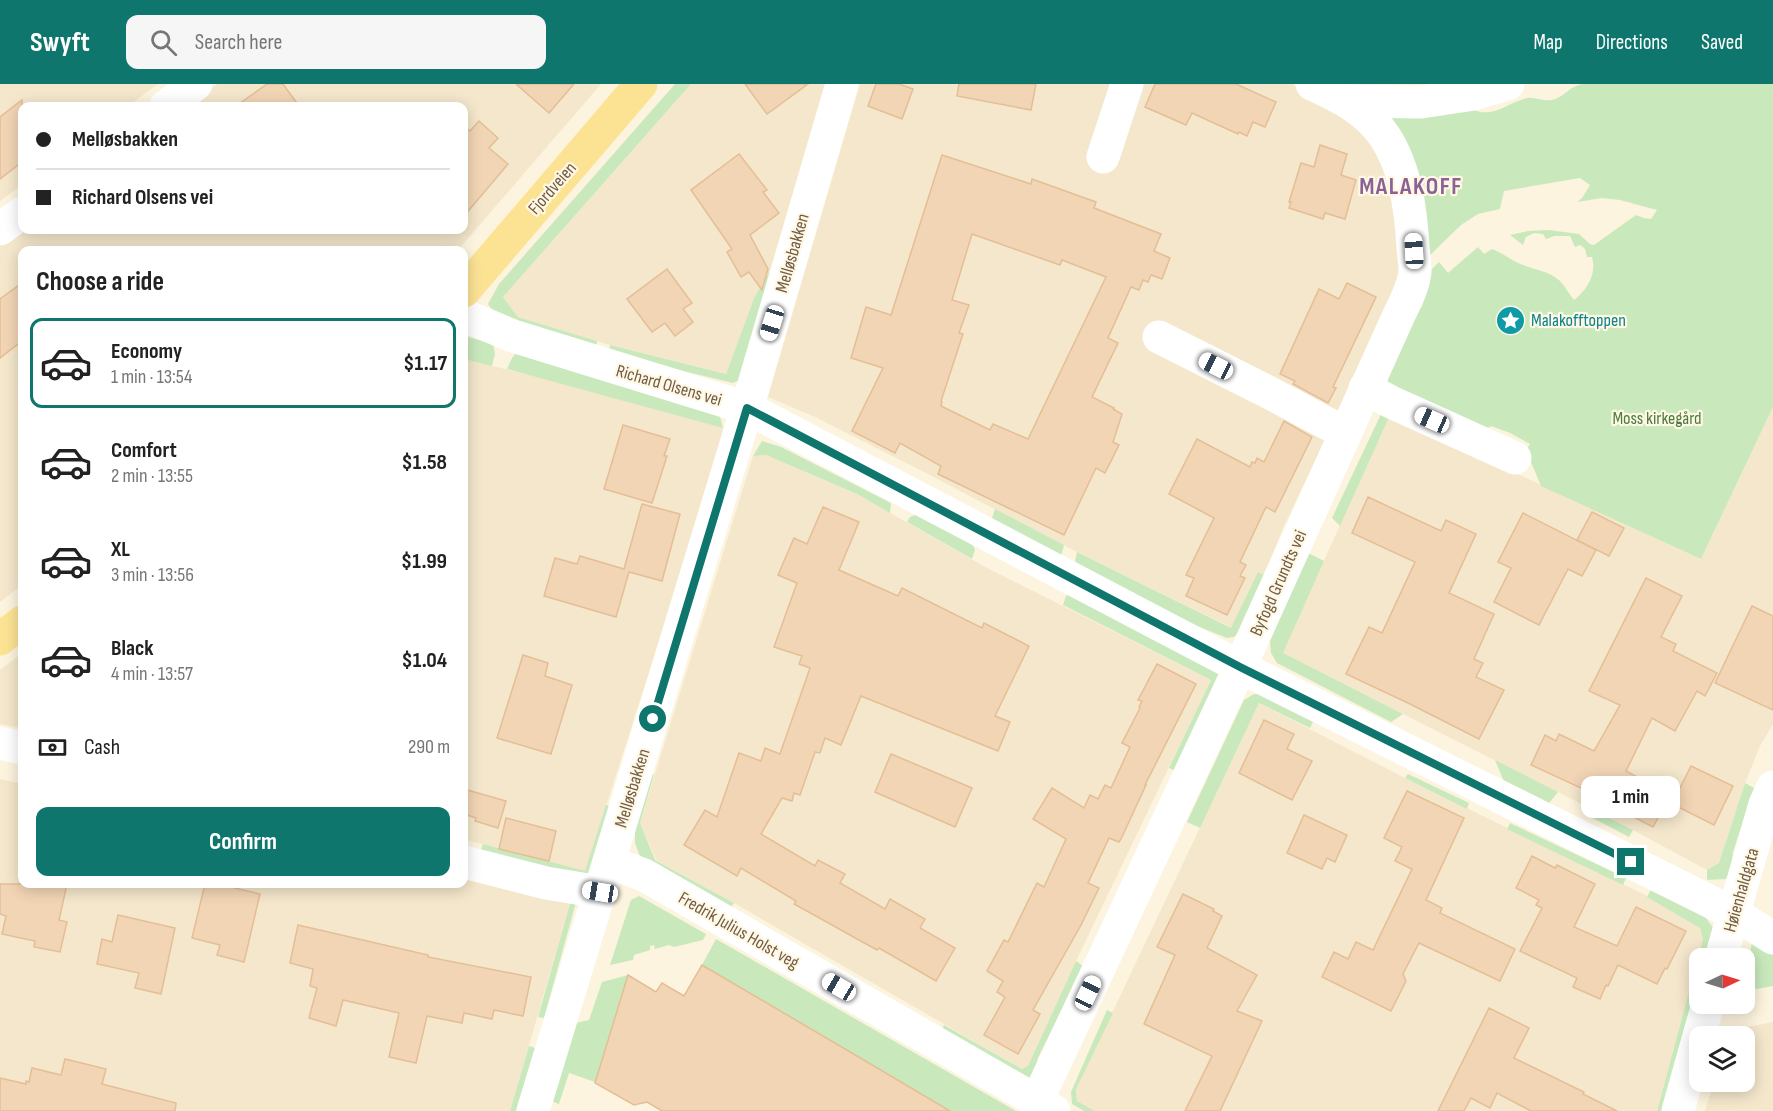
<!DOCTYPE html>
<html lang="en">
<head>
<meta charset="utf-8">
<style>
  :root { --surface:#fff; --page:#f6f6f6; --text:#222; --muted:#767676; --line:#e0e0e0; --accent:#0f766e }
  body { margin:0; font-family:"Sofia Sans Condensed",sans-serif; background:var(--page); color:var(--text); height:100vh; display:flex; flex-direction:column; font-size:22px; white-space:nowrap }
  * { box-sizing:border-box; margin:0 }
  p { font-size:20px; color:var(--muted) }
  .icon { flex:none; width:33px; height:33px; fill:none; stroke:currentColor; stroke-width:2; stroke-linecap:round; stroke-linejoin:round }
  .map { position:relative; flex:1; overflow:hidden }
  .side { position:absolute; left:18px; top:162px; width:450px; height:642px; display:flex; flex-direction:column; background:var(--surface); border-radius:12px; box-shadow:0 3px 15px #0003 }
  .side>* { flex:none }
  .top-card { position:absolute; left:18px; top:18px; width:450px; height:132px; border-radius:12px; box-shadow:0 3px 15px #0003; display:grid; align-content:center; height:132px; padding:0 18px; background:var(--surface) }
  .needle { width:39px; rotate:86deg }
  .controls { position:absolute; left:1689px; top:864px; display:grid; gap:12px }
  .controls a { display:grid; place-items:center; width:66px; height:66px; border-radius:12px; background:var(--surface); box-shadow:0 3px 15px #0003; font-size:30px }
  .end { position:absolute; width:27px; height:27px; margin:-14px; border:8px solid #0f766e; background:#fff; box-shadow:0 0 0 3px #fff }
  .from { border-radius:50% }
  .bubble { position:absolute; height:42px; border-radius:12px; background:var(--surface); box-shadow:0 3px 15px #0003; font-size:20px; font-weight:700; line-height:42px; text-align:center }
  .car { position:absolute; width:18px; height:36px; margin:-18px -9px; border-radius:8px; box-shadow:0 0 4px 2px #0007; background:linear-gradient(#fff 24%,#345 0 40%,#fff 0 76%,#345 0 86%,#fff 0) }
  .top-card b { display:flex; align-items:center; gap:21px; height:57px; font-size:22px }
  .top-card b+b { border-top:2px solid var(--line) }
  .top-card i { width:15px; height:15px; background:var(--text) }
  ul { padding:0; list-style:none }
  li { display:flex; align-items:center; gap:18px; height:90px; margin:0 12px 9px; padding:0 6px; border:3px solid transparent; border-radius:12px }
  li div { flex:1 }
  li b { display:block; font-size:22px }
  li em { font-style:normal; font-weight:700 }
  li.active { border-color:var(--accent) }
  li>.icon { width:54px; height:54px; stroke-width:1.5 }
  h2 { padding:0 18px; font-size:27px; line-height:72px }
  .pay { display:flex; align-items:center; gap:15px; height:66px; padding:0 18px; font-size:22px }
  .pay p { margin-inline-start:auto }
  .button { display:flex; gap:12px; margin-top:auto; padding:12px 18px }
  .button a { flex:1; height:69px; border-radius:12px; background:var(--accent); color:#fff; font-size:24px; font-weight:700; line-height:69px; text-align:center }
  header { display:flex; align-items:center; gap:36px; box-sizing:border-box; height:84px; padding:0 30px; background:var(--accent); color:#fff }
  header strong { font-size:28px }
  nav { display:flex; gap:33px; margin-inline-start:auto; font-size:21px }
  .search { width:420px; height:54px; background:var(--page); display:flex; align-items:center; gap:15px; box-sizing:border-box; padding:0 21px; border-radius:12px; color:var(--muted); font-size:22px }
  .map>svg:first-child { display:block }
  .residential { fill:#f4e7cc }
  .green { fill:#c9e9bd }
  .building { fill:#f2d5b5; stroke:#e4be95; stroke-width:1.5; fill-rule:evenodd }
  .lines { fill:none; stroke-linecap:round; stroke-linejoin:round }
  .minor { stroke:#fff; stroke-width:33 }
  .major { stroke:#fce394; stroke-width:33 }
  .route { stroke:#0f766e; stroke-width:8 }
  .labels { text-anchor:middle; stroke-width:4.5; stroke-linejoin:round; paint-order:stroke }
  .street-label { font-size:18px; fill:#715b46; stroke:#fff8e4 }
  .culture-label { font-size:18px; fill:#0d838f; stroke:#fff8e4; text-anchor:start }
  .park-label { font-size:18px; fill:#4b7d40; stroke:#fff8e4 }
  .district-label { font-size:24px; font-weight:bold; letter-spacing:1.5px; fill:#8a6295; stroke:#fff8e4 }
</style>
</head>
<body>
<header>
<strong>Swyft</strong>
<div class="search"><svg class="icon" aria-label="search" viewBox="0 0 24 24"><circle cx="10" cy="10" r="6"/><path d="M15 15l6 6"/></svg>Search here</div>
<nav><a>Map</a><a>Directions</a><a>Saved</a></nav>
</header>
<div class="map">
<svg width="1773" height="1027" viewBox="0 0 1773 1027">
  <rect width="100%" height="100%" fill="#fcf4de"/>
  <g class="residential">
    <polygon points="0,0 158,0 128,22 22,22 22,101 0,117"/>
    <polygon points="217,0 601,0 458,166 22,166 22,501 0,518 0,159 22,146 464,146 464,22 187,22"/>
    <polygon points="691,0 830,0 779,171 754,214 726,290 610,261 518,233 503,213"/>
    <polygon points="860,0 1292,0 1329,17 1388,75 1407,185 1284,442 1264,491 1258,488 1232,544 1061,460 926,389 815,333 768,313"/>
    <polygon points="464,275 570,301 653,324 723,344 726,348 585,788 464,755"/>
    <polygon points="1773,323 1773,640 1760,662 1745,699 1719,779 1707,786 1633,746 1282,569 1390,331 1701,475"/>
    <polygon points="766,371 857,410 985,483 1211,596 1076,877 1028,982 1022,985 734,819 656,776 640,739 753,372"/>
    <polygon points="22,569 22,644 0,640 0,586"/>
    <polygon points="1259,619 1405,694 1647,812 1700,844 1703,855 1657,1027 1095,1027 1077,1017 1076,1005"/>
    <polygon points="0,695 22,700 22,800 464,800 464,790 571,816 510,1027 0,1027"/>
    <polygon points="1773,938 1773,1027 1705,1027 1714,998 1744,998 1744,952 1727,952 1728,947"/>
  </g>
  <g class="green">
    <path d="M675,0H691L503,213L518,233L597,257L596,263C571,256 499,242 488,220L499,200Z"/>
    <path d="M1583,0H1773V323L1701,475L1541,402L1526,366L1530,360L1510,349L1491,342L1479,349L1385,303L1416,221L1422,223L1428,189L1439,178L1448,189L1478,163L1484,170L1492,165C1503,169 1512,177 1523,181C1535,186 1549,187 1559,196C1565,202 1569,210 1574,216C1587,206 1597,190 1592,173H1587L1585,165L1580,161L1575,163L1570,152H1554L1546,155L1543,150L1534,149L1526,153L1523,161L1510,151L1528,147L1549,146L1579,150L1590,160L1594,161L1636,131L1644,134L1651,135L1657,126L1620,116L1602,114L1577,118L1582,114L1590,101L1580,94L1504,107L1500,125L1478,130L1461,141L1423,178L1374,26L1467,21C1488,39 1506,19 1527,14C1535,12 1545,19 1555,15C1566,11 1570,2 1583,0Z"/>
    <polygon points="779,171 739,296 733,299 679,286 609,267 610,261 726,290 754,214"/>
    <polygon points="464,252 493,260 495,270 492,282 464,275"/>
    <polygon points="517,268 718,325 723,344 507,285 512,274"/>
    <polygon points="1381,330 1390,331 1340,442 1332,434"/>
    <polygon points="762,357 781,363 891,419 890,429 857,410 766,371 753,372"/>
    <polygon points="995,425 1064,461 1061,472 994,440 992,434"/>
    <polygon points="918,430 973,461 975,466 972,475 907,438 910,433"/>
    <polygon points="1077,468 1231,544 1258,488 1264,491 1238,549 1234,553 1227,554 1175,533 1078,483 1075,477"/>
    <polygon points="1306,468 1324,477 1283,569 1403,630 1391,638 1277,579 1271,569 1270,557"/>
    <polygon points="1071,510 1223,590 1181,689 1169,684 1211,596 1063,521 1066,512"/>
    <polygon points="1254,610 1264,610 1314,636 1310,644 1259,619 1200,744 1187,738 1244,616"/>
    <polygon points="1495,676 1558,708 1546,723 1505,700"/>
    <polygon points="650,689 654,691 640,739 655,776 734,819 730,825 640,772 635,759 635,747"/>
    <polygon points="1408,690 1469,719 1467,725 1405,694"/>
    <polygon points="1745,699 1754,704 1733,768 1731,789 1726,795 1707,796 1707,786 1719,779"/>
    <polygon points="606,721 614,723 589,795 480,769 483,760 585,787"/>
    <polygon points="1589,724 1633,746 1629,753 1585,730"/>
    <polygon points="1510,739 1626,794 1623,801 1507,745"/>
    <polygon points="1653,802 1703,830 1714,845 1709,874 1700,874 1699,910 1667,1027 1657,1027 1703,855 1700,844 1647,813"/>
    <polygon points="639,812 706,850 703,856 674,863 669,861 655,865 654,861 650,862 650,866 634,871 633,876 610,881 631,816"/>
    <polygon points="577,815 544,934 538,933 571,816"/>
    <polygon points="716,855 1016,1027 950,1027 702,881"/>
    <polygon points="1752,859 1773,870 1773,902 1757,905 1745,902 1745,890"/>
    <polygon points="1076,877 1083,882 1037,976 1042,979 1035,992 1028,995 942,946 944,941 1022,985 1028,982"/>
    <polygon points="628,891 595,998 569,989 559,1020 548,1016 571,940 589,936 602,898"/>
    <polygon points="1107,926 1113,929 1076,1005 1077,1017 1095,1027 1084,1027 1072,1020 1071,1008"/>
    <polygon points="529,962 535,964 516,1027 510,1027"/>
  </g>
  <g class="building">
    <polygon points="267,0 283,0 299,22 236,22"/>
    <polygon points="516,0 574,0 549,29"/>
    <polygon points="745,0 808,0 767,30"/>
    <polygon points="876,0 899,0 913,5 902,35 868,22"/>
    <polygon points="959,0 1036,0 1031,26 957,12"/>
    <polygon points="1155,0 1236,0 1276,18 1265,43 1253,38 1247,52 1239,48 1238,50 1192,29 1186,41 1145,23"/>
    <polygon points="22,16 22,78 0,95 0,33"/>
    <polygon points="479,37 498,54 489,64 508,80 464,132 464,42 470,47"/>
    <polygon points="1320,61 1347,70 1341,91 1356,96 1345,135 1325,129 1323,135 1289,124 1291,118 1289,118 1301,79 1314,83"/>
    <polygon points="739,70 767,106 763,108 779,129 750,151 768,185 762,206 749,188 741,193 727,168 732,165 691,106"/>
    <path d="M942,71L1031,100L1032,95L1096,118L1094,124L1161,150L1154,167L1170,174L1162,195L1151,191L1148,198L1143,196L1139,206L1131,203L1108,254L1118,259L1092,313L1114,324L1113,325L1122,330L1113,358L1119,361L1105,389L1096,384L1064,451L938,390L941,382L900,359L895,369L852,347L883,284L851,274L866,223L891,231ZM972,150L1060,181L1062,176L1106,193L1028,355L993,340L990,346L941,322L942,318L941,317L963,250L959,249L969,221L952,216Z"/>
    <polygon points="667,185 692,219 683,225 693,238 675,252 665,239 652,248 627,215"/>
    <polygon points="22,199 22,257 0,274 0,215"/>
    <polygon points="1347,199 1376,213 1333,303 1336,304 1328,319 1293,300 1295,297 1280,290 1319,205 1339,215"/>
    <polygon points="1284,337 1312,353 1275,428 1266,423 1240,478 1246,481 1240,492 1245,494 1227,531 1186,512 1194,494 1186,491 1214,434 1169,410 1197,355 1250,383 1252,378 1255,379 1257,374 1264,378"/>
    <polygon points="623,341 670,355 664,372 667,372 652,419 604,405"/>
    <polygon points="1368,413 1441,447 1446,436 1476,450 1449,509 1494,530 1474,575 1483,579 1476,593 1504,606 1479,655 1408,619 1346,590 1369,543 1382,549 1415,478 1352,449"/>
    <polygon points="642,420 680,430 662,497 629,488 616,533 544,512 555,474 577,480 580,472 624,485"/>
    <polygon points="823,423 859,438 839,486 898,512 902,504 982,544 984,539 1029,562 995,632 1010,638 998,667 861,612 841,661 825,654 820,669 815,668 800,711 794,709 792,717 782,714 761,750 815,782 818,776 845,790 840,799 885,825 890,815 925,835 920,844 955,864 936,897 879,864 877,866 794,820 796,817 741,784 737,792 684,761 705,726 717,733 739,669 761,677 765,664 780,670 810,584 799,580 802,572 774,563 797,499 778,491 794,454 807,460"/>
    <polygon points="1592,428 1624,444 1609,472 1577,456"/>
    <polygon points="1523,429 1596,466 1582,492 1568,485 1539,541 1494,518 1511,484 1498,478"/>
    <polygon points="1646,494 1682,512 1661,553 1676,560 1673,567 1717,589 1705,612 1697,607 1675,647 1652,634 1626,687 1670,711 1653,743 1591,711 1592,709 1531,681 1545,651 1556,657 1559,650 1594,667 1620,621 1589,607"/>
    <polygon points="1752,522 1773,532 1773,626 1715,599"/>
    <polygon points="523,571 548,579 545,592 572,601 551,670 497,654"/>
    <polygon points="1157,580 1196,600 1145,701 1146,701 1121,755 1119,758 1109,754 1088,799 1099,804 1081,841 1033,926 1040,930 1018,970 984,951 1005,913 997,908 1003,897 987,887 1004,856 1008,858 1037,799 1044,803 1066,755 1033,735 1052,704 1084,724 1090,711 1098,715 1105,701 1111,704 1130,663 1122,659 1140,624 1139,623 1142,617 1138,616"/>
    <polygon points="1264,636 1294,650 1287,665 1312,677 1292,716 1239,689"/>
    <polygon points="891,670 972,704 955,743 875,708"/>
    <polygon points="1691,682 1733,702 1714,741 1672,720"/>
    <polygon points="464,705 506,717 498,744 475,737 476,734 464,730"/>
    <polygon points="1407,707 1464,734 1426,816 1442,824 1440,829 1515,865 1500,897 1419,859 1403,890 1406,897 1391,927 1322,893 1334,868 1348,875 1356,858 1373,866 1412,785 1395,777 1402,763 1384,754"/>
    <polygon points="1304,731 1347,751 1335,778 1327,774 1322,785 1287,769"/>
    <polygon points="506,734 556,747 549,777 499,765"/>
    <polygon points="1532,772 1555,784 1557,781 1595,800 1574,843 1617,862 1636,823 1686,847 1667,885 1665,884 1657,900 1618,881 1608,902 1606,901 1600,915 1573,903 1577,894 1520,867 1542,824 1536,821 1539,816 1516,804"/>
    <polygon points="0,800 67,800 59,836 67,838 60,868 34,863 35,857 2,850 6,832 0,830"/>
    <polygon points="205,800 218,800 260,810 244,878 217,871 220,861 192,854"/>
    <polygon points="1183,810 1214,825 1213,827 1222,832 1207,864 1257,891 1237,927 1262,937 1220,1027 1185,1027 1212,972 1144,940 1175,871 1157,863"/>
    <polygon points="118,831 175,844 161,910 135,904 139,889 97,880 102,855 112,858"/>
    <polygon points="298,841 428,871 428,873 531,893 523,932 494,926 492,935 464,929 462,939 427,932 416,979 389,973 399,929 343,916 336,942 309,934 317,904 310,902 313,885 290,879"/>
    <polygon points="702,881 857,972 950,1027 662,1027 647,1018 634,1021 595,999 628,891 656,908 662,899 684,912"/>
    <polygon points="1489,924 1529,944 1514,974 1584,1008 1583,1010 1617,1027 1531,1027 1497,1009 1490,1024 1471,1014 1464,1027 1438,1027"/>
    <polygon points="65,975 106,985 102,1000 176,1019 175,1027 0,1027 0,994 26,1000 26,997 29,998 32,984 61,991"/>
  </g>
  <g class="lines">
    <g class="minor">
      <polyline points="1348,17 1421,18 1474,10 1508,0"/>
      <polyline points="166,22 196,0"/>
      <polyline points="1103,73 1127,0"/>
      <polyline points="0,145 22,129"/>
      <polyline points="464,229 468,233 513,252 747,324 1240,583 1735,830 1773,854"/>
      <polyline points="1159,253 1272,310 1345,349"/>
      <polyline points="1365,304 1391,318 1515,374"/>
      <polyline points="0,659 22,664"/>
      <polyline points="464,778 546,799 600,808"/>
      <polyline points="609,778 644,791 1054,1027"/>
      <polyline points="1721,874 1765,720 1773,703"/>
      <path d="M1037,1017L1240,583L1399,231C1405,218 1414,202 1415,187C1415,180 1414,172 1413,164C1411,125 1405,78 1380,46C1362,23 1337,12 1312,0"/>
      <polyline points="533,1027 747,324 842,0"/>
      <polyline points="1678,1027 1708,920"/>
    </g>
    <g class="major">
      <polyline points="464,207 641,0"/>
      <polyline points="0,555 22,538"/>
    </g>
  </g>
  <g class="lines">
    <polyline class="route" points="653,635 747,324 1240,583 1631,778"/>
  </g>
  <defs>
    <symbol id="sight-disc" viewBox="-11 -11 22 22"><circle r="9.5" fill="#0f9aa8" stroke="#fff8e4"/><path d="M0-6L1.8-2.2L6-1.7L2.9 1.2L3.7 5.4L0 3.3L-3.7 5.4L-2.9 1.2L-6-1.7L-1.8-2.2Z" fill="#fff"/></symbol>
  </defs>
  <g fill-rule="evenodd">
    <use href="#sight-disc" x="1494" y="220" width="33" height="33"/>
  </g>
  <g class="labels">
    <g class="street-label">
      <text transform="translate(552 104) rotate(-49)" y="6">Fjordveien</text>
      <text transform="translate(792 169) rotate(-74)" y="6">Melløsbakken</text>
      <text transform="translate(669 301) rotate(16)" y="6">Richard Olsens vei</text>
      <text transform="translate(1278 499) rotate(-66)" y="6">Byfogd Grundts vei</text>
      <text transform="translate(632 704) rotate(-73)" y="6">Melløsbakken</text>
      <text transform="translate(1741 806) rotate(-74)" y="6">Høienhaldgata</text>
      <text transform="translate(739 846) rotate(30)" y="6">Fredrik Julius Holst veg</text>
    </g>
    <g class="culture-label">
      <text x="1531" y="242">Malakofftoppen</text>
    </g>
    <g class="park-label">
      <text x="1657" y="340">Moss kirkegård</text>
    </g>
    <g class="district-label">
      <text x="1411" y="110">MALAKOFF</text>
    </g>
  </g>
</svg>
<div class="controls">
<a><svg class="needle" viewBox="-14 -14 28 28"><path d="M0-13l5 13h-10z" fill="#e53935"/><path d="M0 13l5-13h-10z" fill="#767676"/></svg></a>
<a><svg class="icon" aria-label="layers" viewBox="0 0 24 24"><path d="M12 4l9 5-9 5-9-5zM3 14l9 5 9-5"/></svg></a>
</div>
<i class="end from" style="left:653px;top:635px"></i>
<i class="end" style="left:1631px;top:778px"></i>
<div class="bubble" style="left:1581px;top:692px;width:99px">1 min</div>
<i class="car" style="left:1414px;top:167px;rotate:357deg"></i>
<i class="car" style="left:772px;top:239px;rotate:197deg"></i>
<i class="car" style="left:1216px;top:282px;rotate:297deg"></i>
<i class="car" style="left:1432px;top:336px;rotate:294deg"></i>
<i class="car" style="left:600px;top:808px;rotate:279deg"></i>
<i class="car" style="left:839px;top:903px;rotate:300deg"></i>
<i class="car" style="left:1088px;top:909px;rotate:25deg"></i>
<div class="top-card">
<b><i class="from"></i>Melløsbakken</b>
<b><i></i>Richard Olsens vei</b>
</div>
<section class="side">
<h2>Choose a ride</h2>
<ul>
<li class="active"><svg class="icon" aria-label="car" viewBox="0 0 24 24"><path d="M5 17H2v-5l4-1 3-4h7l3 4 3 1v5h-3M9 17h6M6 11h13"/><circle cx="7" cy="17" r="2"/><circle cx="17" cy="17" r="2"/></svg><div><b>Economy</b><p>1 min · 13:54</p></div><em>$1.17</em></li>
<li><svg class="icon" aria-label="car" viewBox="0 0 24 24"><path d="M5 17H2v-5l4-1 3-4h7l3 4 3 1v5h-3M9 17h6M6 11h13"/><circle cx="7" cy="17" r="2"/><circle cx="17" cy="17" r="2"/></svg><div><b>Comfort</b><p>2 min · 13:55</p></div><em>$1.58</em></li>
<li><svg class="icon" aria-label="car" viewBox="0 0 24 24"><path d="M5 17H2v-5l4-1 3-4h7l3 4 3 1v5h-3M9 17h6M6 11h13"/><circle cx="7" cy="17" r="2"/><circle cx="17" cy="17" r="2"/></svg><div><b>XL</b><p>3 min · 13:56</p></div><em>$1.99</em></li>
<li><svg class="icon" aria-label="car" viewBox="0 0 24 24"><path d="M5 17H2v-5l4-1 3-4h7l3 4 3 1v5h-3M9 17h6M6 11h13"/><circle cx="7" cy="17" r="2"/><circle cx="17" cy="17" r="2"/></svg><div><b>Black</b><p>4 min · 13:57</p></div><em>$1.04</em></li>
</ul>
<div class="pay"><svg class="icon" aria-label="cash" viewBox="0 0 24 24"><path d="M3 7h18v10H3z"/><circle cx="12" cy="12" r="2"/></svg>Cash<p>290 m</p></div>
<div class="button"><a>Confirm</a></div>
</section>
</div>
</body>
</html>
